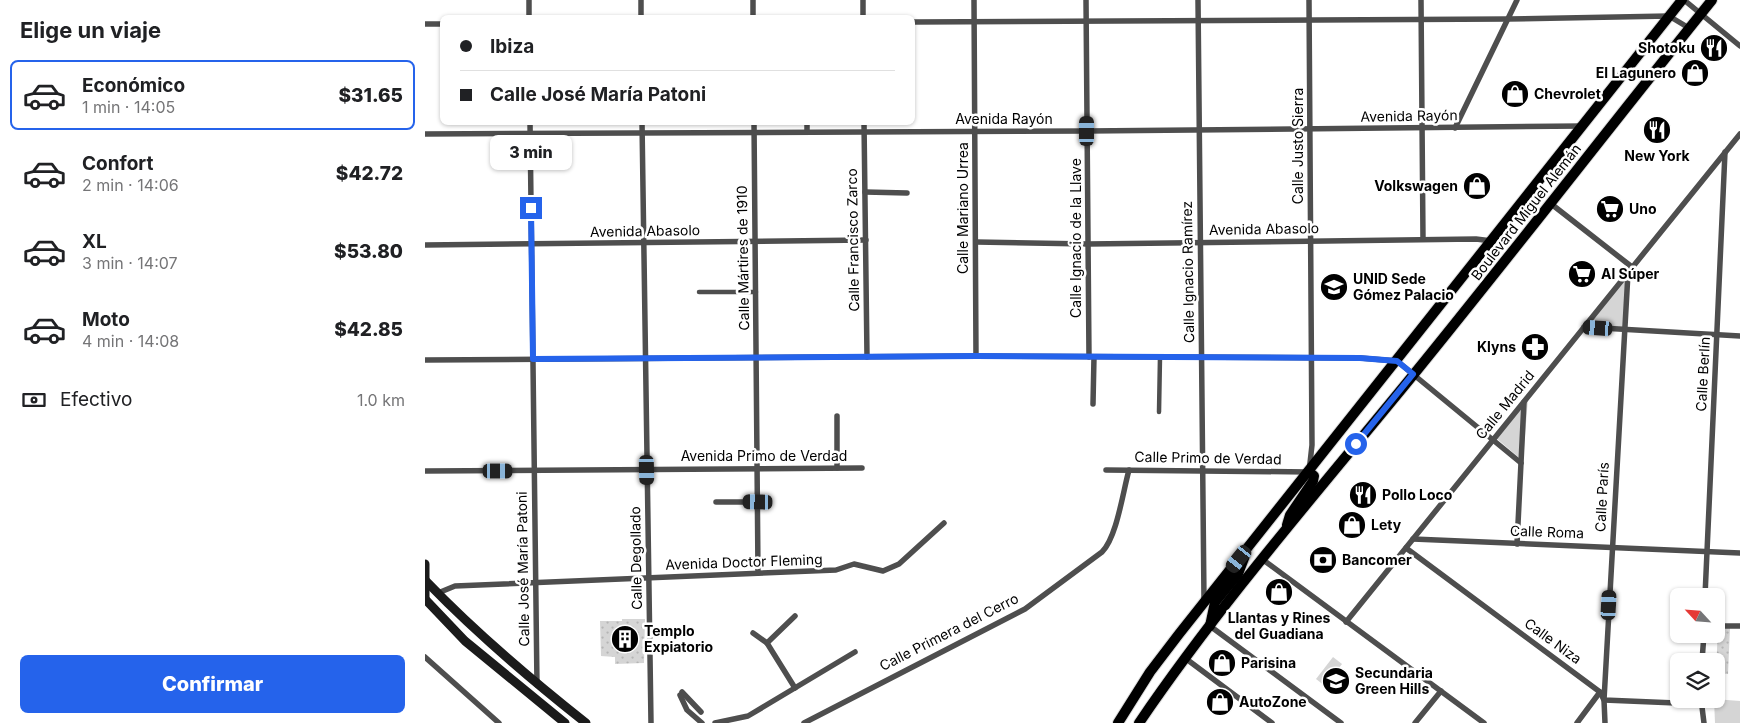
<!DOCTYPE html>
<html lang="es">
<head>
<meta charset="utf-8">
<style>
  :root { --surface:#fff; --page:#f6f6f6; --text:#202124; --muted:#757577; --line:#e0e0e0; --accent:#2563eb }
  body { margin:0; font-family:Inter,sans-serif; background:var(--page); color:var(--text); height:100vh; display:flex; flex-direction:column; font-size:19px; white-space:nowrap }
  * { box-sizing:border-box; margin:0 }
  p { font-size:16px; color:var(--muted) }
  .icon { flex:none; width:28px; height:28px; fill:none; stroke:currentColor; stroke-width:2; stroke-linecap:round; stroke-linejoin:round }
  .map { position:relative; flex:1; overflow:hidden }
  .side { display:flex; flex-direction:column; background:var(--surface); width:425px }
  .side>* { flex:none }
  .top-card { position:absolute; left:15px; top:15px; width:475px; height:110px; border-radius:8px; box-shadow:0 1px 4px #0004; display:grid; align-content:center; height:110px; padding:0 20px; background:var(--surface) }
  .needle { width:32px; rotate:296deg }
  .fabs { position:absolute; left:1245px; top:588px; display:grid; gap:10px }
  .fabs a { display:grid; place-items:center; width:55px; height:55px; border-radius:8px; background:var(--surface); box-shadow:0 1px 4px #0004; font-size:25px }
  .end { position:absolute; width:22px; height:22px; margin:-11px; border:6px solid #2563eb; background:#fff; box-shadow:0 0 0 2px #fff }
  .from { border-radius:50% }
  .bubble { position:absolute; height:35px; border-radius:8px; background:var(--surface); box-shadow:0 1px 4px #0004; font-size:16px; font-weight:800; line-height:35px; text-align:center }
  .car { position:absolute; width:15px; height:30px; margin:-15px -8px; border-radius:6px; box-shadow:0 0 4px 1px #0007; background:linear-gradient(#222 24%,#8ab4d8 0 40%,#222 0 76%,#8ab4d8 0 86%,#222 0) }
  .top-card b { display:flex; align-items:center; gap:18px; height:48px; font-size:19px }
  .top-card b+b { border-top:1px solid var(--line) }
  .top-card i { width:12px; height:12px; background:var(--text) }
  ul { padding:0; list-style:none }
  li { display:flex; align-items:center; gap:15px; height:70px; margin:0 10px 8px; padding:0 10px; border:2px solid transparent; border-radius:8px }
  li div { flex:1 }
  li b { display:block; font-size:19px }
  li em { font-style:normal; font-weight:800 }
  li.current { border-color:var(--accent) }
  li>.icon { width:45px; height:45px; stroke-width:1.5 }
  h2 { padding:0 20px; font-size:22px; line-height:60px }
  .pay { display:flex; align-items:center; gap:12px; height:55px; padding:0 20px; font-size:19px }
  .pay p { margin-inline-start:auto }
  .cta { display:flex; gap:10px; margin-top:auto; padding:10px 20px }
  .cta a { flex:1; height:58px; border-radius:8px; background:var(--accent); color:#fff; font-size:20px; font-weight:800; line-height:58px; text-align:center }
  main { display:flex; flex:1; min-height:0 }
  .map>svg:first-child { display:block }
  .grass { fill:url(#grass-dots) }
  .park { fill:#d5d5d5 }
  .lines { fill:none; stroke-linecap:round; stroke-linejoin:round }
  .trunk-casing { stroke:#dbdbdb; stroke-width:12 }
  .pedestrian { stroke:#4e4e4e; stroke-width:4.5 }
  .minor { stroke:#4e4e4e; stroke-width:5.5 }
  .secondary { stroke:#1b1b1b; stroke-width:9 }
  .trunk { stroke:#000; stroke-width:10 }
  .route { stroke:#2563eb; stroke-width:6 }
  .labels { text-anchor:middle; stroke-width:5; stroke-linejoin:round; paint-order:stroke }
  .poi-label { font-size:14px; font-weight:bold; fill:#000; stroke:#fff; text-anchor:start }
  .street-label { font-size:14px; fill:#000; stroke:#fff }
</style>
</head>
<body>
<main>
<section class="side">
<h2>Elige un viaje</h2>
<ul>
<li class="current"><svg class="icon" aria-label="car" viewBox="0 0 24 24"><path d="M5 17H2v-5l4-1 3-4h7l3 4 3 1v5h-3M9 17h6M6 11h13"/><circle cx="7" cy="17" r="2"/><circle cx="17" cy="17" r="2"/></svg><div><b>Económico</b><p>1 min · 14:05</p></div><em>$31.65</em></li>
<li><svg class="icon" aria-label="car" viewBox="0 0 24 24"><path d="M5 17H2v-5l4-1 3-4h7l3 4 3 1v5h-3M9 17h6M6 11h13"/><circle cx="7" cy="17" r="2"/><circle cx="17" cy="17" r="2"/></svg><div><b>Confort</b><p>2 min · 14:06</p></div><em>$42.72</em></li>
<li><svg class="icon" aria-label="car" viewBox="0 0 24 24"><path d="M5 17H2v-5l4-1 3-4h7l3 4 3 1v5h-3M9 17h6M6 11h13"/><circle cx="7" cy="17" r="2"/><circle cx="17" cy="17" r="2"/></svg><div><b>XL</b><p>3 min · 14:07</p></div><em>$53.80</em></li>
<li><svg class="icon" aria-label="car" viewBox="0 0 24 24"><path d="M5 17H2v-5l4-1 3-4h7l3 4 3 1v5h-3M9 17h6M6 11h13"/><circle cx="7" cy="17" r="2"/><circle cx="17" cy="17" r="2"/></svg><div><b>Moto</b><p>4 min · 14:08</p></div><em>$42.85</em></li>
</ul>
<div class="pay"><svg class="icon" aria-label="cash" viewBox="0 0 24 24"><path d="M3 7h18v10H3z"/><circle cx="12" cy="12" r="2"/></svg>Efectivo<p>1.0 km</p></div>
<div class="cta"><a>Confirmar</a></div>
</section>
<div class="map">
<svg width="1315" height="723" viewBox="0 0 1315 723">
  <defs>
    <pattern id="grass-dots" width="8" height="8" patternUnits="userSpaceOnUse" patternTransform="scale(1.25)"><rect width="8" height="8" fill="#d5d5d5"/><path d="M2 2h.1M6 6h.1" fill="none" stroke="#b5b5b5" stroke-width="1.8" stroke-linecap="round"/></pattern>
  </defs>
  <rect width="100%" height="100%" fill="#fff"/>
  <g class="grass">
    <polygon points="197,619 220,619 219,663 190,664 190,657 176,656 175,621 197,621"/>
    <polygon points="1293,627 1305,628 1303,674 1291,673"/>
  </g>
  <g class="park">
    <polygon points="1202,277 1199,331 1161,327"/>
    <polygon points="1103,399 1098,461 1071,438"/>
    <polygon points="908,657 917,664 900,686 891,679"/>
    <polygon points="1289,699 1315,701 1315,723 1290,723"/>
  </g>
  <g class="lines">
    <defs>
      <g id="trunk">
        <polyline points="862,525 865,515 888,481 889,476 884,472"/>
        <polyline points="785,626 790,602 813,574 821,553"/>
        <polyline points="693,723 725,672 754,634 1257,0"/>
        <path d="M714,723C797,601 896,488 989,374C1090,250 1187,124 1287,0"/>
      </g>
    </defs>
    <use href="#trunk" class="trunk-casing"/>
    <g class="pedestrian">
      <polyline points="274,292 331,292"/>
      <polyline points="734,412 735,357"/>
    </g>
    <g class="minor">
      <polyline points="104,0 104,18"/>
      <polyline points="216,0 216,18"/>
      <polyline points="328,0 328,18"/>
      <polyline points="438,0 438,18"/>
      <polyline points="549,0 551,356"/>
      <polyline points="661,0 664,357"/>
      <polyline points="773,0 779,600"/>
      <polyline points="996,0 998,239"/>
      <polyline points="1259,0 1315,46"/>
      <polyline points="488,22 1083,19 1244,16 1264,28"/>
      <polyline points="0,24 18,24"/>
      <polyline points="105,122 112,685"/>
      <polyline points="217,122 226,723"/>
      <polyline points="329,122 333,573"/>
      <polyline points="439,122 442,357"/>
      <polyline points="1030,128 1092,0"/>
      <polyline points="382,132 382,122"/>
      <polyline points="0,134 662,131 1158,126"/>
      <polyline points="440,192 482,193"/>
      <polyline points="1125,203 1207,267"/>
      <polyline points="551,242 663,244 1051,239 1067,241"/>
      <polyline points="0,245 441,240"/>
      <polyline points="1159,327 1315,336"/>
      <polyline points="0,360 551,356 935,358 972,361 1096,463"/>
      <polyline points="668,404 669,357"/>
      <polyline points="412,416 412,468"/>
      <polyline points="681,470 884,472 887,445 884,0"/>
      <polyline points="0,471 437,468"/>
      <polyline points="291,502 333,502"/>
      <polyline points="988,539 1315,553"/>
      <polyline points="1092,544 1099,402"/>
      <polyline points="981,548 1175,692 1179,700 1275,704"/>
      <polyline points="837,559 1059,723"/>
      <polyline points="13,593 30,586 411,570 429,564 458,571 474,564 519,523"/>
      <polyline points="1280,596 1300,152"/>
      <polyline points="921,622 1315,134"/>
      <polyline points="785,626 916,723"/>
      <polyline points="1291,626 1315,626"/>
      <polyline points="328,633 342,643 370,688"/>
      <polyline points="342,643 370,616"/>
      <polyline points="0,657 74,723"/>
      <polyline points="760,658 847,723"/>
      <polyline points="1277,661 1279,634"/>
      <polyline points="257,692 276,712"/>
      <polyline points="255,695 262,710 277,723"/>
      <polyline points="1276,699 1279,723"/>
      <polyline points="290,723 323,716 430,652"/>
      <path d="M379,723L600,609L677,552C692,537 698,491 704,470"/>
      <polyline points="990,723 1016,691"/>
      <polyline points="1152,723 1175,692"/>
      <polyline points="1180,723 1179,700 1203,273"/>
    </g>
    <g class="secondary">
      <polyline points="0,564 0,599"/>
      <path d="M0,580C50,632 104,678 161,723"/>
      <polyline points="0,599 40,641 140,723"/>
    </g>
    <use href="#trunk" class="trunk"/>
  </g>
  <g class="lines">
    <polyline class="route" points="106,208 108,359 552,356 935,358 972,361 988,374 931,444"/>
  </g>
  <defs>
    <symbol id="restaurant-disc" viewBox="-11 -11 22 22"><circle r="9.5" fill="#000" stroke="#fff"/><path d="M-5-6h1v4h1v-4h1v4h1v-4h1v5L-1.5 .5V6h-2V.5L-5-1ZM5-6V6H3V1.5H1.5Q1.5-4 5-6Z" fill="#fff"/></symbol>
    <symbol id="shop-disc" viewBox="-11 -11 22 22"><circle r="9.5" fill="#000" stroke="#fff"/><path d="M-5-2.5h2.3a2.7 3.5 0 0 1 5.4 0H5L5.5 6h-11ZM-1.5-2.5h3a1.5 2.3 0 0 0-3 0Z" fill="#fff"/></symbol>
    <symbol id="supermarket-disc" viewBox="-11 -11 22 22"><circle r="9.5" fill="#000" stroke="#fff"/><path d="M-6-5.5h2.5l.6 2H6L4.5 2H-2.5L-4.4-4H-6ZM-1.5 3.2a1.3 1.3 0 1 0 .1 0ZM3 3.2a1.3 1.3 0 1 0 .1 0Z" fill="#fff"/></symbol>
    <symbol id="university-disc" viewBox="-11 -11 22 22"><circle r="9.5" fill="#000" stroke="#fff"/><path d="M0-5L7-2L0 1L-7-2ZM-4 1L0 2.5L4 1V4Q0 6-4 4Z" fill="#fff"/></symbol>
    <symbol id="pharmacy-disc" viewBox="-11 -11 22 22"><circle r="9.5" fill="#000" stroke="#fff"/><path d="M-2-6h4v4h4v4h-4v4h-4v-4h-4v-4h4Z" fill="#fff"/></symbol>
    <symbol id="bank-disc" viewBox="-11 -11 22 22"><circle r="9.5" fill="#000" stroke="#fff"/><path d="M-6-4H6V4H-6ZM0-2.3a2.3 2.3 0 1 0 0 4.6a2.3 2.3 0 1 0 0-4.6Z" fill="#fff"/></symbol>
    <symbol id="building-disc" viewBox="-11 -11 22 22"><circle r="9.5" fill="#000" stroke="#fff"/><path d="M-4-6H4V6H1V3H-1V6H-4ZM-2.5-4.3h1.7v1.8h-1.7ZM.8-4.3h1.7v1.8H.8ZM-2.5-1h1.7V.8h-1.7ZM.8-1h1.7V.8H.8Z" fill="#fff"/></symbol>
    <symbol id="school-disc" viewBox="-11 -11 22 22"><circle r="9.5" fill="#000" stroke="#fff"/><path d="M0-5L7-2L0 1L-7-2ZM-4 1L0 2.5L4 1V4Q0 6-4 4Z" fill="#fff"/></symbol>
  </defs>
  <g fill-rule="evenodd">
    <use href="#restaurant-disc" x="1273" y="32" width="32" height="32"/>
    <use href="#shop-disc" x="1254" y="57" width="32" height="32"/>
    <use href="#shop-disc" x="1074" y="78" width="32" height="32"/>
    <use href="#restaurant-disc" x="1216" y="114" width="32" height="32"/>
    <use href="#shop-disc" x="1036" y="170" width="32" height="32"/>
    <use href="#supermarket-disc" x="1169" y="193" width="32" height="32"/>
    <use href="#supermarket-disc" x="1141" y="258" width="32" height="32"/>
    <use href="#university-disc" x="893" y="271" width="32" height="32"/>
    <use href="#pharmacy-disc" x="1094" y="331" width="32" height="32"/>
    <use href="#restaurant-disc" x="922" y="479" width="32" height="32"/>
    <use href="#shop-disc" x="911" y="509" width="32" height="32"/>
    <use href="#bank-disc" x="882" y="544" width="32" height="32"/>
    <use href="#shop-disc" x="838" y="576" width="32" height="32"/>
    <use href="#building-disc" x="184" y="623" width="32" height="32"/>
    <use href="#shop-disc" x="781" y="647" width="32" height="32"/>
    <use href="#school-disc" x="895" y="665" width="32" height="32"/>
    <use href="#shop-disc" x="779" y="686" width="32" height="32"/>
  </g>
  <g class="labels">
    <g class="poi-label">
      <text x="1270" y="53" text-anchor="end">Shotoku</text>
      <text x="1251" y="78" text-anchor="end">El Lagunero</text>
      <text x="1109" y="99">Chevrolet</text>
      <text x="1232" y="161" text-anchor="middle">New York</text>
      <text x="1033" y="191" text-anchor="end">Volkswagen</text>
      <text x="1204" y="214">Uno</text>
      <text x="1176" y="279">Al Súper</text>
      <text x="928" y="284">UNID Sede<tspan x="928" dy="16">Gómez Palacio</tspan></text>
      <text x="1091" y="352" text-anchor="end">Klyns</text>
      <text x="957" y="500">Pollo Loco</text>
      <text x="946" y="530">Lety</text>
      <text x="917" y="565">Bancomer</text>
      <text x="854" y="623" text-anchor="middle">Llantas y Rines<tspan x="854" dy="16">del Guadiana</tspan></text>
      <text x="219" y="636">Templo<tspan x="219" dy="16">Expiatorio</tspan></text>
      <text x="816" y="668">Parisina</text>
      <text x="930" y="678">Secundaria<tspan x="930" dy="16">Green Hills</tspan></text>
      <text x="814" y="707">AutoZone</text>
    </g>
    <g class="street-label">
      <text transform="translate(984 116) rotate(-1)" y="5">Avenida Rayón</text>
      <text x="579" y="124">Avenida Rayón</text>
      <text transform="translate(873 146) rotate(-90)" y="5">Calle Justo Sierra</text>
      <text transform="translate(538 208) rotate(-90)" y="5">Calle Mariano Urrea</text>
      <text transform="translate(1101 212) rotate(-52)" y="5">Boulevard Miguel Alemán</text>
      <text transform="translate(839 229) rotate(-1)" y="5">Avenida Abasolo</text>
      <text transform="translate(220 231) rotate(-1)" y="5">Avenida Abasolo</text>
      <text transform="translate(651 238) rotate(-90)" y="5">Calle Ignacio de la Llave</text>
      <text transform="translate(428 240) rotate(-91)" y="5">Calle Francisco Zarco</text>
      <text transform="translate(318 258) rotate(-91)" y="5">Calle Mártires de 1910</text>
      <text transform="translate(763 272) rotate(-91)" y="5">Calle Ignacio Ramírez</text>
      <text transform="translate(1278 374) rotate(-87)" y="5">Calle Berlín</text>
      <text transform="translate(1080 405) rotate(-51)" y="5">Calle Madrid</text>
      <text x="339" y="461">Avenida Primo de Verdad</text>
      <text transform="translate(783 458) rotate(1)" y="5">Calle Primo de Verdad</text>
      <text transform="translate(1177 497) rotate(-87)" y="5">Calle París</text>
      <text transform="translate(1122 532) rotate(2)" y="5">Calle Roma</text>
      <text transform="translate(211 558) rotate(-91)" y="5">Calle Degollado</text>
      <text transform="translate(319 562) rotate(-2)" y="5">Avenida Doctor Fleming</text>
      <text transform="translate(98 569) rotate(-91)" y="5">Calle José María Patoni</text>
      <text transform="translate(524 632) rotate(-27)" y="5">Calle Primera del Cerro</text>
      <text transform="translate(1128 641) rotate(36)" y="5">Calle Niza</text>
    </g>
  </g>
</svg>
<div class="fabs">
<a><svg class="needle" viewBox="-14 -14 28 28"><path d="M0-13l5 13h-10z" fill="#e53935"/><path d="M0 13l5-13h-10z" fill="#757577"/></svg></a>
<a><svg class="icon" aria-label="layers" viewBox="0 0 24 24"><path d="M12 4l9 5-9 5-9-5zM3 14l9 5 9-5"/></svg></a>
</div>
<i class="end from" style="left:931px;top:444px"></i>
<i class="end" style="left:106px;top:208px"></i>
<div class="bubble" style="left:65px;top:135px;width:82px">3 min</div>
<i class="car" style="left:662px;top:131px;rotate:0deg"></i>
<i class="car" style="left:1173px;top:328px;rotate:274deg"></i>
<i class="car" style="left:222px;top:470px;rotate:179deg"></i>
<i class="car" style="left:73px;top:471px;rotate:90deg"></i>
<i class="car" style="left:333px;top:502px;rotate:271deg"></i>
<i class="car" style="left:814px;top:559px;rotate:219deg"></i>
<i class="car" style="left:1184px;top:605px;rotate:3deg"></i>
<div class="top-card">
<b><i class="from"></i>Ibiza</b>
<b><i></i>Calle José María Patoni</b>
</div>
</div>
</main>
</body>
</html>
